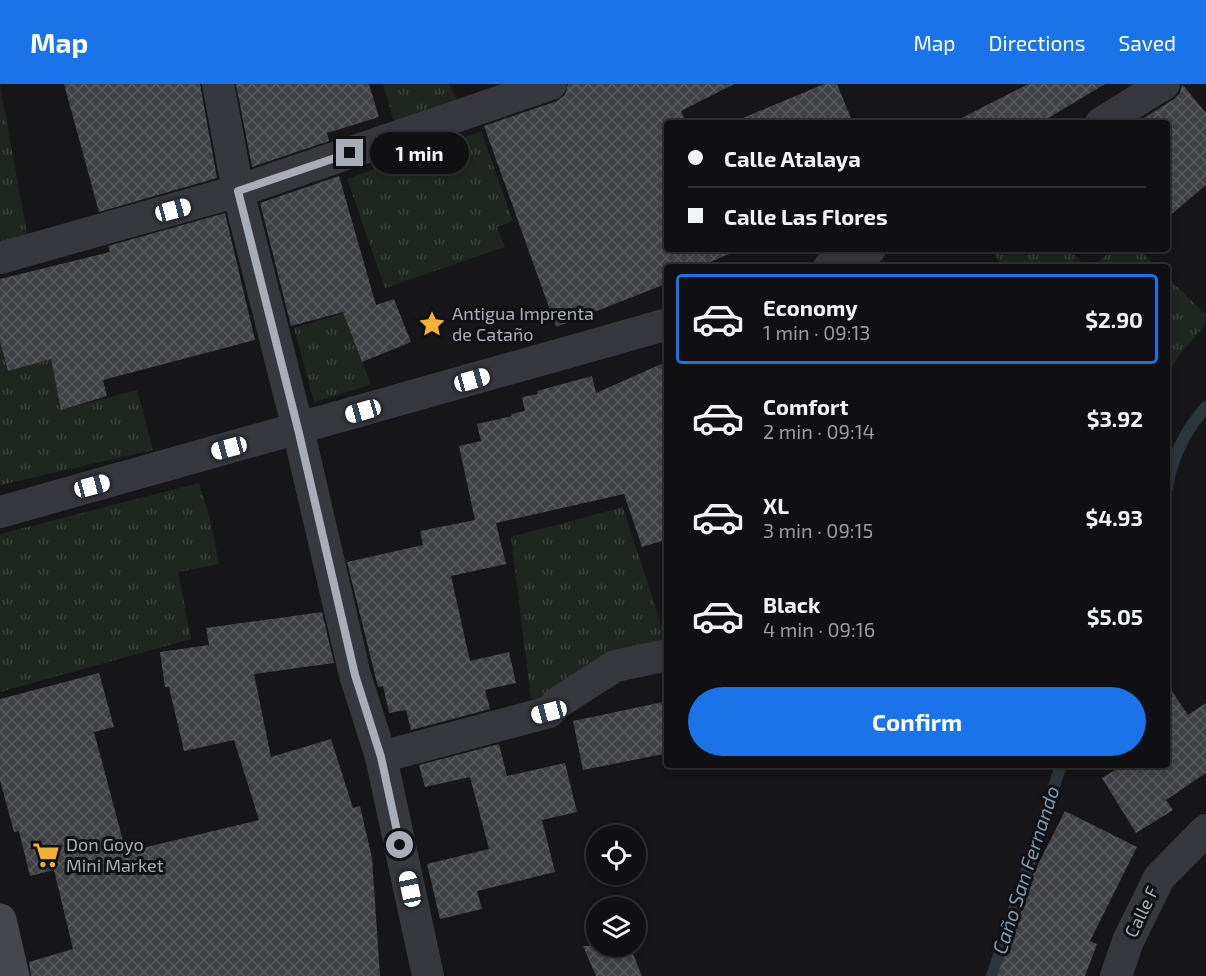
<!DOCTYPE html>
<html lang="en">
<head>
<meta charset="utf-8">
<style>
  :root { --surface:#101012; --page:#19191b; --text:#f1f3f6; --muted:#9c9d9f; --line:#303032; --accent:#1a73e8 }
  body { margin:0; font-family:"Exo 2",sans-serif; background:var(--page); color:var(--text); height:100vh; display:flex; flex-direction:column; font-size:22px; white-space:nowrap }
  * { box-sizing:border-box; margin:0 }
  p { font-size:20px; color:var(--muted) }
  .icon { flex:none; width:33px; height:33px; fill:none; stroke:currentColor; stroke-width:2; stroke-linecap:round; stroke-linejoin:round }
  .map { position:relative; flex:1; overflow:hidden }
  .details { position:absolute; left:664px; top:180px; width:506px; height:504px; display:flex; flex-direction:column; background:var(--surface); border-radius:6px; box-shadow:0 3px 9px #0003,0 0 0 2px var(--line) }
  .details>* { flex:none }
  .hud { position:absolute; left:664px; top:36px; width:506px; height:132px; border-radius:6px; box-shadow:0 3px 9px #0003,0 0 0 2px var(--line); display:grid; align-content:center; height:132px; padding:0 24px; background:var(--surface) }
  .tools { position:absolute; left:586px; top:741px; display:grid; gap:12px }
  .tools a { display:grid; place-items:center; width:60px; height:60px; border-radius:50%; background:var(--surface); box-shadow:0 3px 9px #0003,0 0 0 2px var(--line); font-size:30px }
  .end { position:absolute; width:27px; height:27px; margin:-14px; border:8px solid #a8adb8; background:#111; box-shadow:0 0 0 3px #111 }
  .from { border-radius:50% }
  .bubble { position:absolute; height:42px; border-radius:21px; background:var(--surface); box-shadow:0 3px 9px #0003,0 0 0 2px var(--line); font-size:20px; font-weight:700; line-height:42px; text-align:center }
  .car { position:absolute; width:18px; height:36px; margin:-18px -9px; border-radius:8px; box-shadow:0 0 4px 2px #0007; background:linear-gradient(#fff 24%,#345 0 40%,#fff 0 76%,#345 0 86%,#fff 0) }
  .hud b { display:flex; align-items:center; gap:21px; height:57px; font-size:22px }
  .hud b+b { border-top:2px solid var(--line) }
  .hud i { width:15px; height:15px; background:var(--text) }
  ul { padding:10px 0 0; list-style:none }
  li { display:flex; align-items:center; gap:18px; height:90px; margin:0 12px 9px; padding:0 12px; border:3px solid transparent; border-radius:6px }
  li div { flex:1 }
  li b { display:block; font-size:22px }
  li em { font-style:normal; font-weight:700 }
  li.active { border-color:var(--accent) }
  li>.icon { width:54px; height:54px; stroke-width:1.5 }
  .primary-button { display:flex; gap:12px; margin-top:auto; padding:12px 24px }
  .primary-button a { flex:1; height:69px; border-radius:36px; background:var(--accent); color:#fff; font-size:24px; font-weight:700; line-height:69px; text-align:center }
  header { display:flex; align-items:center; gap:36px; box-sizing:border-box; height:84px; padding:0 30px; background:var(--accent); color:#fff }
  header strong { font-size:28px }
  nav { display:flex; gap:33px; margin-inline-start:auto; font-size:21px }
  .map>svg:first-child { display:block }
  .grass { fill:url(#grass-tufts) }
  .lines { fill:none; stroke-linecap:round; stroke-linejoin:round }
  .stream { stroke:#2c353c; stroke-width:12 }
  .building { fill:url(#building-cross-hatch) }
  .street { stroke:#37383d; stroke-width:32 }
  .secondary { stroke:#45474d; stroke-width:33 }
  .route { stroke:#a8adb8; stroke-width:8 }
  .labels { text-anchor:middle; stroke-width:6; stroke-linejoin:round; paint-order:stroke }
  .poi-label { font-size:18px; fill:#a8adb8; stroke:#111113; text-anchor:start }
  .street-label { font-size:18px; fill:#a8adb8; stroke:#111113 }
  .water-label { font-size:20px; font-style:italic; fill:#7f9bb3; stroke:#111113 }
</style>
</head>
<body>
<header>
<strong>Map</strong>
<nav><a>Map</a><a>Directions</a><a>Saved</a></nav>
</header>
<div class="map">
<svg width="1206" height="892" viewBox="0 0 1206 892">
  <defs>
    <pattern id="grass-tufts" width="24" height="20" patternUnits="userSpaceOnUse" patternTransform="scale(1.5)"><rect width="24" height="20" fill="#1e261f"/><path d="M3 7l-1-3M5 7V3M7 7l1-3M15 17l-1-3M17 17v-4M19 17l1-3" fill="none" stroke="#3c433d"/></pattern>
    <pattern id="building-cross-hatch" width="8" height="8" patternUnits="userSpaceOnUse" patternTransform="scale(1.5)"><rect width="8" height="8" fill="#404145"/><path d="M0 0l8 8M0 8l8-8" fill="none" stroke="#595a5e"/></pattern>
  </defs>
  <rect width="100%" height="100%" fill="#161618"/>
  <g class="grass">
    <polygon points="0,0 27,150 0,159"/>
    <polygon points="383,0 449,0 459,21 395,42"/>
    <polygon points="481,47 513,137 497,143 505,163 385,204 347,95"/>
    <polygon points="992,165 1069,165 1086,183 1002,183"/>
    <polygon points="1113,165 1139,165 1157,183 1092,183"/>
    <polygon points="1167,193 1206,231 1206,240 1181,269 1167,290"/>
    <polygon points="344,229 371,301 314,318 294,244"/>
    <polygon points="0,257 8,287 51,275 62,326 137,306 153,366 0,401"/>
    <polygon points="199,399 211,439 219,480 178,488 191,555 0,608 0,450"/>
    <polygon points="623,423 667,559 542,616 531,615 511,453"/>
  </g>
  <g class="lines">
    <g class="stream">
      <path d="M1167,404C1171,375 1186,345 1206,323"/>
      <polyline points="992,892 1061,681"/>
    </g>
  </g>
  <g class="building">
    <polygon points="64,0 200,0 217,94 99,128"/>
    <polygon points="236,0 369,0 379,33 327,49 329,57 252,83"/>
    <polygon points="568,0 734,0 681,27 687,39 668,39 668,165 739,166 698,183 668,183 668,199 556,243 484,42 557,17 565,11"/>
    <polygon points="824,0 837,0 853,39 731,39"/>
    <polygon points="1028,0 1105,0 1040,39 952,39"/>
    <polygon points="1182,0 1206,29 1206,101 1167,134 1167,39 1141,39 1139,37 1174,15 1180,9"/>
    <polygon points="339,92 376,221 394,215 411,258 362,278 343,228 291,242 260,119"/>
    <polygon points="225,129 255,256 103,296 107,312 61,326 51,275 8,287 0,257 0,195 110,168 108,162"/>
    <polygon points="668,277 668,455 642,463 624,410 496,439 506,480 451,492 470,577 509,568 516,599 485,606 490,625 411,646 406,626 389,629 383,602 378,603 347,478 423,461 420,447 475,436 459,362 481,357 477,340 512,332 511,330 525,327 522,313 538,310 537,307 592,292 596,309"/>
    <polygon points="322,528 334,579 254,590 271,673 331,655 353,724 360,722 372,774 380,892 31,892 29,878 73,865 54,786 30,792 19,747 14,748 0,696 0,615 99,589 114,643 94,648 126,768 259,736 234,656 184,667 169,603 165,603 160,568 209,561 206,544"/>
    <polygon points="1167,600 1188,631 1206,619 1206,689 1166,716 1173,726 1136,749 1102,694 1123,681 1167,681"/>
    <polygon points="668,617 668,669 583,686 573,637"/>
    <polygon points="499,660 507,692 565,679 577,728 542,736 555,788 477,807 482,825 440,835 427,780 489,765 470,693 425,703 419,681"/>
    <polygon points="1065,727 1137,763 1090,857 1097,860 1085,892 997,892 1026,814 1022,812"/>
    <polygon points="583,862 630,862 642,892 596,892"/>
  </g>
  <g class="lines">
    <g class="street">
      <polyline points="218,0 238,107 298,345 355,591 381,673 428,892"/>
      <polyline points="1101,39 1164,0"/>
      <polyline points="0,174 238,107 551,0"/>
      <polyline points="829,183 870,165"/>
      <polyline points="0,428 668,240"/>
      <polyline points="381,673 549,628 559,618 615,582 668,571"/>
      <polyline points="1116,892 1128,857 1159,794 1206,746"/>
    </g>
    <polyline class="secondary" points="0,836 13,892"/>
  </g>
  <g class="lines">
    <polyline class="route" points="350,69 238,107 298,345 355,591 381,673 400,761"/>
  </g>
  <defs>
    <symbol id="sight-bare" viewBox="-9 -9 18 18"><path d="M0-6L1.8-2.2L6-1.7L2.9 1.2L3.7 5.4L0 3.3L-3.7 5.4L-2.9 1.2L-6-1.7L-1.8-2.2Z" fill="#f2b134" stroke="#111113" stroke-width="2.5" paint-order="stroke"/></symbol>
    <symbol id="supermarket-bare" viewBox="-9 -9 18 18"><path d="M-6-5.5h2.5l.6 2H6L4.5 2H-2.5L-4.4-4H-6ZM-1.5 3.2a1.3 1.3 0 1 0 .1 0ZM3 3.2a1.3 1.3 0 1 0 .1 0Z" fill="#f2b134" stroke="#111113" stroke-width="2.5" paint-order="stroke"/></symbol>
  </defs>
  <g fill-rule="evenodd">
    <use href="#sight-bare" x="413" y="221" width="38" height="38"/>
    <use href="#supermarket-bare" x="27" y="752" width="38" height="38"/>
  </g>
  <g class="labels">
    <g class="poi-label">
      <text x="452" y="236">Antigua Imprenta<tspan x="452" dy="21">de Cataño</tspan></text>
      <text x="66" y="767">Don Goyo<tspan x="66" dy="21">Mini Market</tspan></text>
    </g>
    <g class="street-label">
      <text transform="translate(1142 828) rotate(-64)" y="6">Calle F</text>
    </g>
    <g class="water-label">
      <text transform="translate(1026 786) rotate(-72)" y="7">Caño San Fernando</text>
    </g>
  </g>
</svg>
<div class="tools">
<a><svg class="icon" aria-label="locate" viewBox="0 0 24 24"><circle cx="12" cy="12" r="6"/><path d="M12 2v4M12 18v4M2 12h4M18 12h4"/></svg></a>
<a><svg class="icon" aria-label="layers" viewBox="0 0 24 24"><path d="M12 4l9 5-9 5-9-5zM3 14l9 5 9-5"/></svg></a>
</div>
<i class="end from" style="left:400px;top:761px"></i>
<i class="end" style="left:350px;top:69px"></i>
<div class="bubble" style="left:370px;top:48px;width:99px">1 min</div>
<i class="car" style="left:173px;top:126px;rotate:75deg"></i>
<i class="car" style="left:472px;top:296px;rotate:74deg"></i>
<i class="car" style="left:363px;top:327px;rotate:254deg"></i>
<i class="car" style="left:229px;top:364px;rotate:255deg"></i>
<i class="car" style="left:92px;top:402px;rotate:75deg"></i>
<i class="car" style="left:549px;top:628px;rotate:255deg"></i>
<i class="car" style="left:410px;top:805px;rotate:348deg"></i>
<div class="hud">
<b><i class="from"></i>Calle Atalaya</b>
<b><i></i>Calle Las Flores</b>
</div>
<section class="details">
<ul>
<li class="active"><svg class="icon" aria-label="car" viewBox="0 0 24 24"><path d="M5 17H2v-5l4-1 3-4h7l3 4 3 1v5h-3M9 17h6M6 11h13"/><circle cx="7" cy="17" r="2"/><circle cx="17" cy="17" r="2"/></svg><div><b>Economy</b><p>1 min · 09:13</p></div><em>$2.90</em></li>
<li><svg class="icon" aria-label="car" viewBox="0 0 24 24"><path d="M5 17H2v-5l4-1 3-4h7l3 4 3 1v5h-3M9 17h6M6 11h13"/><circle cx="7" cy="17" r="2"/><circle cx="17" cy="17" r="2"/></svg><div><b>Comfort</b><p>2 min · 09:14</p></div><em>$3.92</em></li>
<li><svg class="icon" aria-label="car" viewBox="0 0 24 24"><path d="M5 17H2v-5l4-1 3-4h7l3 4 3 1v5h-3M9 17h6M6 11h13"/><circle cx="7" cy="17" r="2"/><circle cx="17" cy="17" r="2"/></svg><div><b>XL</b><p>3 min · 09:15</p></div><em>$4.93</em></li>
<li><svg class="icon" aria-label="car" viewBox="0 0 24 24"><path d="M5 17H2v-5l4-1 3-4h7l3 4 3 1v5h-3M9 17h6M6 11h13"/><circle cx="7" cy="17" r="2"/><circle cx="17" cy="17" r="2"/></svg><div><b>Black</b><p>4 min · 09:16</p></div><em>$5.05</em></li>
</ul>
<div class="primary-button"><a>Confirm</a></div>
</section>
</div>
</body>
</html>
